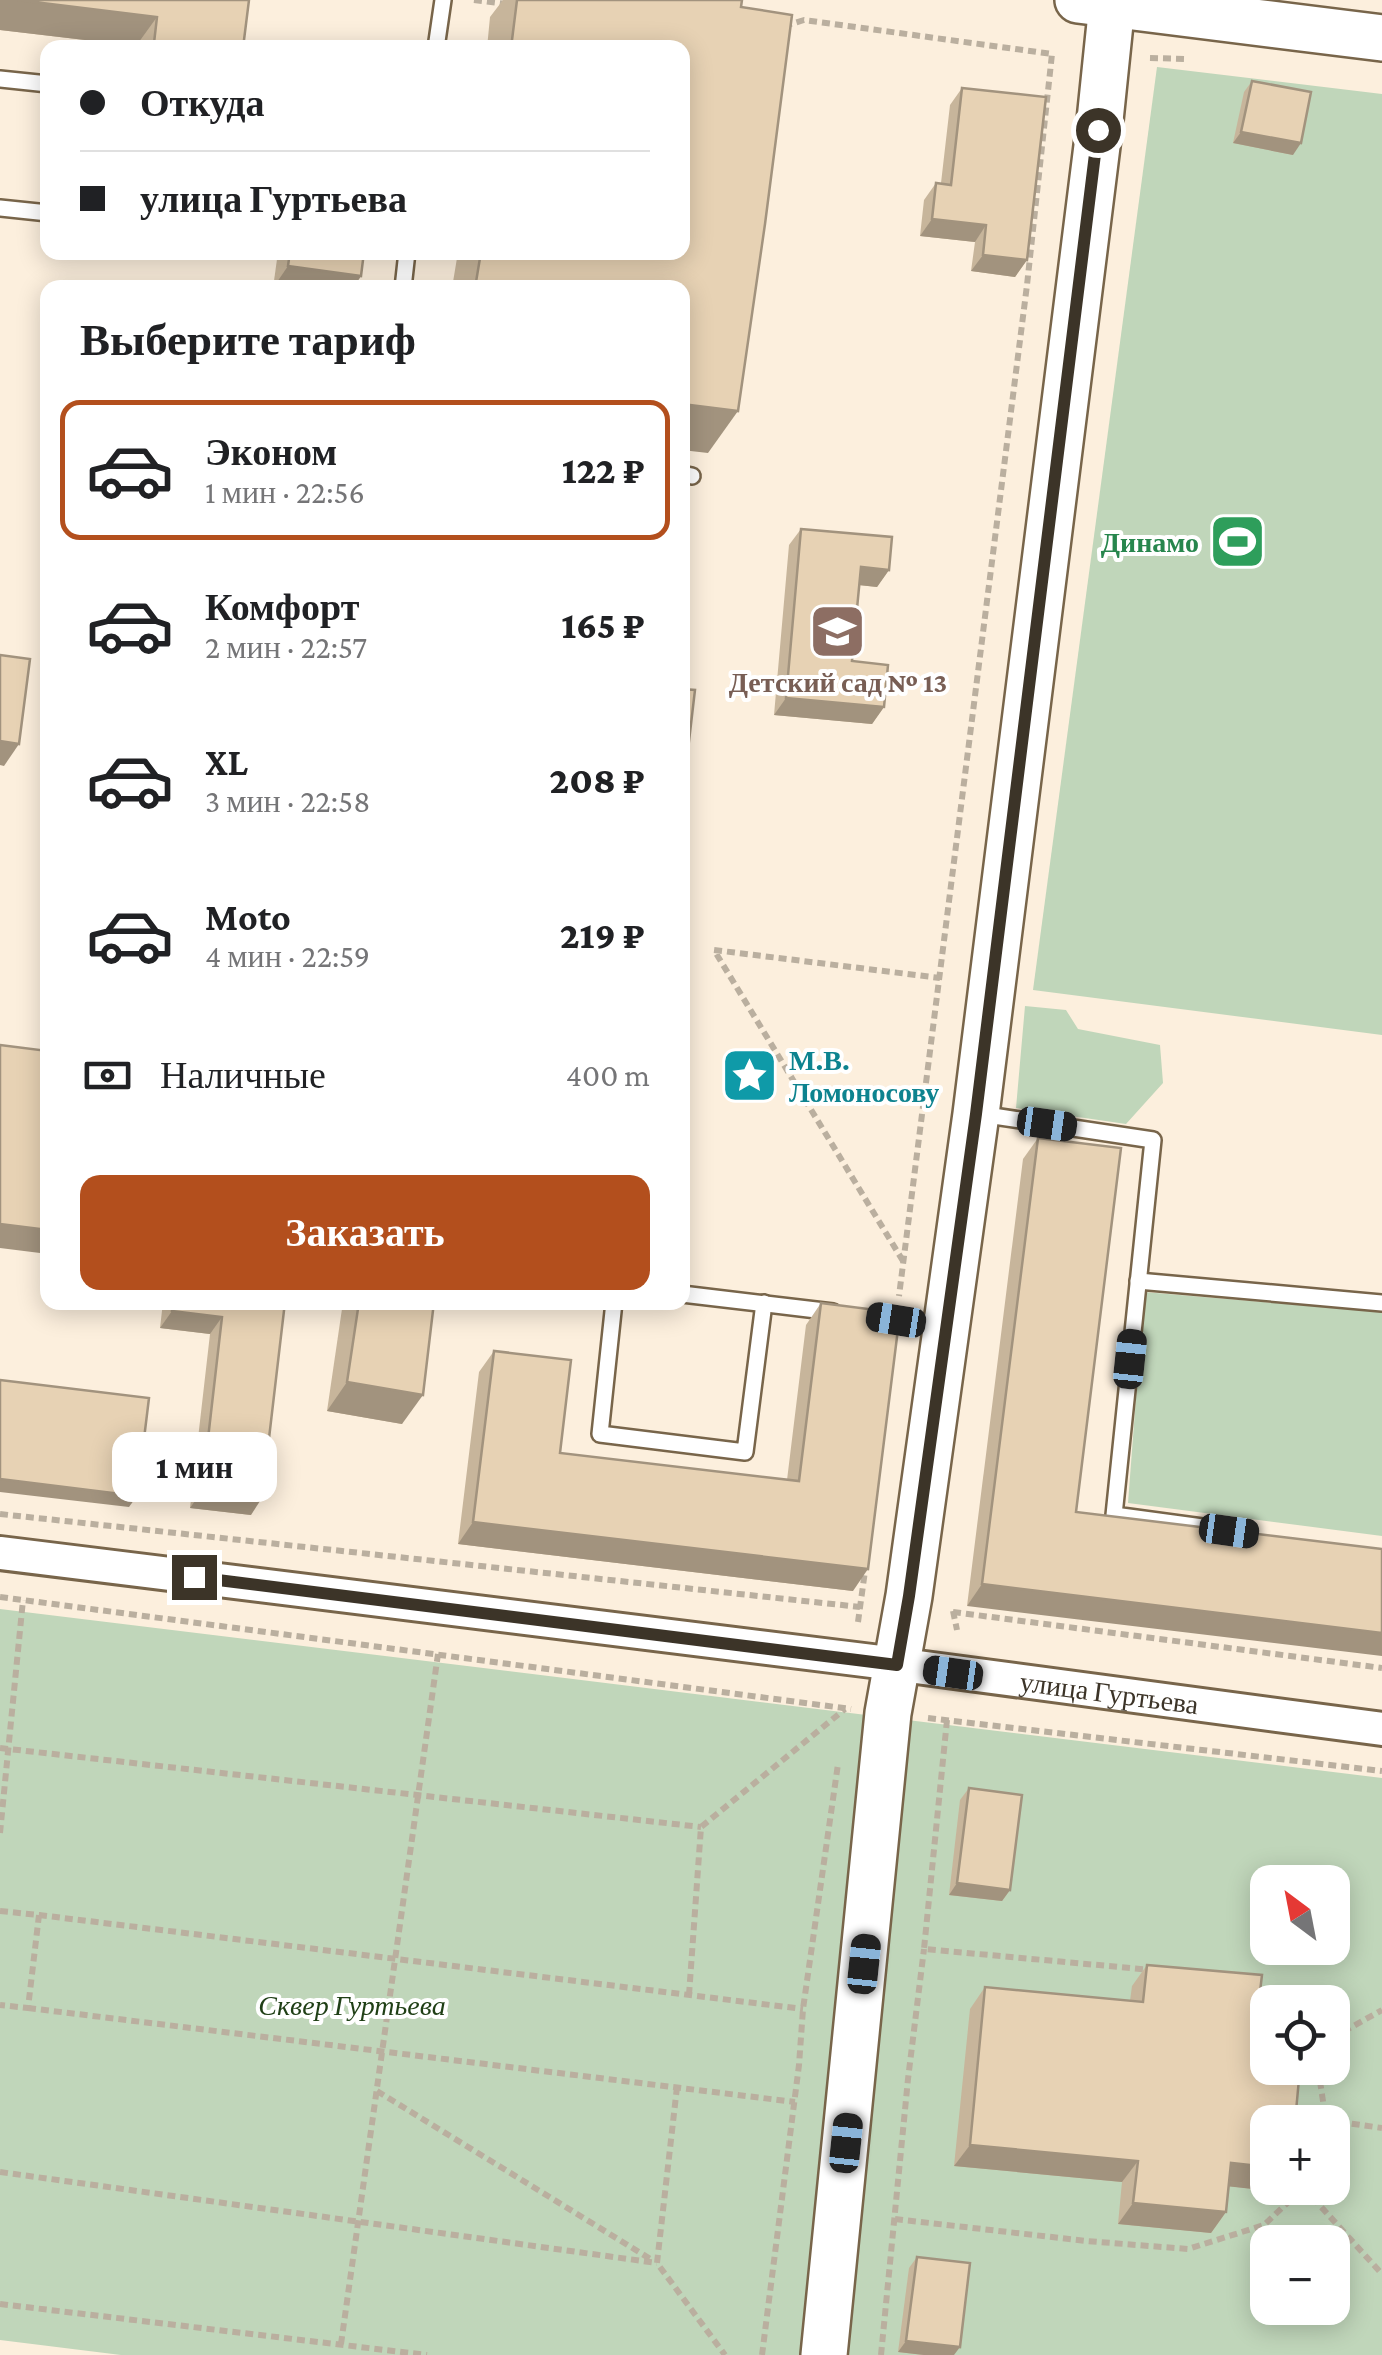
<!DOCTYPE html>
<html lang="ru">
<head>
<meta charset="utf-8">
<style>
  :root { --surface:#fff; --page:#f6f6f6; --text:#202124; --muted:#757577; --line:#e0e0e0; --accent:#b34f1d }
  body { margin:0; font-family:"Crimson Pro",serif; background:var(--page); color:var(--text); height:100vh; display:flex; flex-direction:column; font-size:38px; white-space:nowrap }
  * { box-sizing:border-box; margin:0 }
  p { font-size:32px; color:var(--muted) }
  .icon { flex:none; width:55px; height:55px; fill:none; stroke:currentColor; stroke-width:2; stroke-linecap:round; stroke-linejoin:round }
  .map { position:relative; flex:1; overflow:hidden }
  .sheet { position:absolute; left:40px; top:280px; width:650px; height:1030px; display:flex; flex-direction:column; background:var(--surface); border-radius:20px; box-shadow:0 5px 25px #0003 }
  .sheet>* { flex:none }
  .guide { position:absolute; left:40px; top:40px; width:650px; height:220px; border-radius:20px; box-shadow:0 5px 25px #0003; display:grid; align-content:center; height:220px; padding:0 40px; background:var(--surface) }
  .needle { width:65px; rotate:328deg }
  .tools { position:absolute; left:1250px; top:1865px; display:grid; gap:20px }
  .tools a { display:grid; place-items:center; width:100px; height:100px; border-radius:20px; background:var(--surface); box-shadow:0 5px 25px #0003; font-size:50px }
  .end { position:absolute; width:45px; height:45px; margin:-22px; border:12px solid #3c3428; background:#fff; box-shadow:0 0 0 5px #fff }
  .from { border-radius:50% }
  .bubble { position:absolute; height:70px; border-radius:20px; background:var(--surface); box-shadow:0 5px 25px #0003; font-size:32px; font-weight:800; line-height:70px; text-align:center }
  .car { position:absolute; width:30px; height:60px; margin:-30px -15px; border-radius:12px; box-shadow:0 0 8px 2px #0007; background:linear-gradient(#222 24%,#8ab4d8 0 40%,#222 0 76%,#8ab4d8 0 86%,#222 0) }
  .guide b { display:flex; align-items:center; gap:35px; height:95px; font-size:38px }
  .guide b+b { border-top:2px solid var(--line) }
  .guide i { width:25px; height:25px; background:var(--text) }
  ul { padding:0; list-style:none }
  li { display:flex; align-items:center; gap:30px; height:140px; margin:0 20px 15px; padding:0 20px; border:5px solid transparent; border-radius:20px }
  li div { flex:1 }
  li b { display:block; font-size:38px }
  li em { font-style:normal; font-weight:800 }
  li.active { border-color:var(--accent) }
  li>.icon { width:90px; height:90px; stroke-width:1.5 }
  h2 { padding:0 40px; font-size:45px; line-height:120px }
  .pay { display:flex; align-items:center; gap:25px; height:110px; padding:0 40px; font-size:38px }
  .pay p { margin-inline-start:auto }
  .primary-button { display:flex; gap:20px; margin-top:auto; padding:20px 40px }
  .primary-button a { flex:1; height:115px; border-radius:20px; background:var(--accent); color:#fff; font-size:40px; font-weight:800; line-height:115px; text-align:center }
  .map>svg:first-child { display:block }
  .green { fill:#c0d6ba; fill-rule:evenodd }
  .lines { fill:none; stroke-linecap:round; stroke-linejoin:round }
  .lane-casing { stroke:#78654a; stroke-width:20 }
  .street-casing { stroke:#78654a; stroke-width:38 }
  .secondary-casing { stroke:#78654a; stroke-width:50 }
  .path { stroke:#baaf9f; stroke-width:6; stroke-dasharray:8 5; stroke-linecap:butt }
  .lane { stroke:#fff; stroke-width:15 }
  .street { stroke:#fff; stroke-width:32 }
  .secondary { stroke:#fff; stroke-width:45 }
  .wall { fill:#c7b59b }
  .shaded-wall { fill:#a2937e }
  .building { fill:#e7d2b4; stroke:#a2937e; stroke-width:2.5 }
  .route { stroke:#3c3428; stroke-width:12 }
  .labels { text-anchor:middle; stroke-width:8; stroke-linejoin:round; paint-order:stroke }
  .leisure-label { font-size:28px; font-weight:bold; fill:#27864d; stroke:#fff; text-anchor:end }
  .education-label { font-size:28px; font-weight:bold; fill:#785e54; stroke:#fff }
  .culture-label { font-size:28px; font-weight:bold; fill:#0d838f; stroke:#fff; text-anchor:start }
  .street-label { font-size:28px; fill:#3c3428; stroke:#fff }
  .park-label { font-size:28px; font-style:italic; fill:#1f3f15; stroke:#fff }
</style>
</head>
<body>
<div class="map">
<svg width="1382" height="2355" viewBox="0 0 1382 2355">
  <rect width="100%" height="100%" fill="#fcefdd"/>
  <g class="green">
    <polygon points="1157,67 1382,94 1382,1035 1033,990"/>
    <polygon points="1025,1006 1066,1010 1078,1029 1160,1045 1163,1083 1126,1124 1016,1108"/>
    <polygon points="1144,1292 1382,1312 1382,1536 1128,1503"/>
    <path d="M0,1609L1382,1778V2355H121L0,2340ZM1268,1882H1332V1948H1268ZM1268,2002H1332V2068H1268ZM1268,2122H1332V2188H1268ZM1268,2242H1332V2308H1268Z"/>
  </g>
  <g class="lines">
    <defs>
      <g id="lane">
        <polyline points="436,48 443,0"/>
        <polyline points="0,79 48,84"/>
        <polyline points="0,208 48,213"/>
        <polyline points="403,288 407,252"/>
        <polyline points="682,474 692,476"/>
        <polyline points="980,1114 1153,1140 1114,1515 1232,1531"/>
        <polyline points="1138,1281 1382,1303"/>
        <polyline points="682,1294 833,1312"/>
        <polyline points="614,1302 600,1434 745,1452 764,1303"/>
        <polyline points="881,1318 943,1324"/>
      </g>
      <g id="street">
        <path id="s1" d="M0,1553L872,1661L1382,1729"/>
      </g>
      <g id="secondary">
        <polyline points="1078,0 1382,38"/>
        <polyline points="824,2355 888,1713 909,1596 976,1114 1099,130 1112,4"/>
      </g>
    </defs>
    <use href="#lane" class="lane-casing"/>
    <use href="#street" class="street-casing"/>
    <use href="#secondary" class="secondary-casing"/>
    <g class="path">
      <polyline points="474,0 507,4"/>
      <polyline points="784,26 804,20 1052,54 1027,285 899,1296"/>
      <polyline points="1150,58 1187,59"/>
      <polyline points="903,1261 714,950 940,978"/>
      <polyline points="0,1514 860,1607"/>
      <polyline points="0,1597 851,1709"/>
      <polyline points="953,1611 957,1630"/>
      <polyline points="953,1612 1382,1668"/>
      <polyline points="858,1622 865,1571"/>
      <polyline points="928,1718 1382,1771"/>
      <polyline points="947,1720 924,1949 1152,1970"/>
      <polyline points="0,1748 701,1827"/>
      <polyline points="0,1833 23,1600"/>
      <polyline points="0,1911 39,1915 28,2008 0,2005"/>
      <polyline points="39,1915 803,2009"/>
      <polyline points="689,1995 701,1827 845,1709"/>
      <polyline points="1254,1995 1269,2002"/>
      <polyline points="28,2008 795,2102"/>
      <polyline points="1332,2038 1382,2010"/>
      <polyline points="1318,2068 1326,2121"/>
      <polyline points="677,2087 657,2263 725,2355"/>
      <polyline points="377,2091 652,2260"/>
      <polyline points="1326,2120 1382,2128"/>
      <polyline points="0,2172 657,2263"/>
      <polyline points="1304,2188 1382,2274"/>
      <polyline points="895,2219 1086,2241 1188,2249 1264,2225 1303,2188"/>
      <polyline points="0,2304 427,2355"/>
      <polyline points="341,2344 438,1654"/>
      <polyline points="762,2355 799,2065 803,2009 838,1764"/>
      <polyline points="881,2355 908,2079 924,1949"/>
    </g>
    <use href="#lane" class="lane"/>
    <use href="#street" class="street"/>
    <use href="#secondary" class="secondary"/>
  </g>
  <g class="wall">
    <polygon points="249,0 243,48 136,48 136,46 0,30"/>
    <polygon points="503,0 742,0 708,453 682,288 452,288 458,252 682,252 682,48 487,48 490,17"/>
    <polygon points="1252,81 1293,155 1233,143 1244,92"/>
    <polygon points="962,88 1027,260 1015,277 971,271 975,242 920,236 924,200 936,183 941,183 950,105"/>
    <polygon points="278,252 364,252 361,276 353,288 273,288"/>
    <polygon points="801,529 889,570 877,587 859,585 852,661 884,707 872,724 774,715 789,545"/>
    <polygon points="1038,1138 1076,1512 967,1606 1023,1159"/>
    <polygon points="163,1302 285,1302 251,1515 190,1508 210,1334 160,1328"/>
    <polygon points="343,1302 434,1302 402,1424 327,1411"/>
    <polygon points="821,1303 853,1591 458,1544 479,1372 494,1351 560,1453 787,1480 806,1325"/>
    <polygon points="969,1788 1010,1890 1002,1901 949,1895 960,1800"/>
    <polygon points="1147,1965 1257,2017 1268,2122 1268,2169 1253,2189 1228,2186 1226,2212 1211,2233 1118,2224 1122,2182 954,2166 970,2009 985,1987 1130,2001 1132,1986"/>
    <polygon points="917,2257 954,2355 924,2355 898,2352 909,2268"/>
  </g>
  <g class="shaded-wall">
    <polygon points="0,0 18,0 157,17 136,46 0,30"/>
    <polygon points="154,43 190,48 151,48"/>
    <polygon points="1241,132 1301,143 1293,155 1233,143"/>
    <polygon points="932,219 986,225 975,242 920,236"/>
    <polygon points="983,255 1027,260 1015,277 971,271"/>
    <polygon points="288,266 361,276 353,288 273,288"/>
    <polygon points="682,404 738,411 708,453 682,450"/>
    <polygon points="861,567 889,570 877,587 849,584"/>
    <polygon points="786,698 884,707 872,724 774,715"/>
    <polygon points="0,741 19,744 4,766 0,765"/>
    <polygon points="0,1224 48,1230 48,1254 0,1248"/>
    <polygon points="172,1311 222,1317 210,1334 160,1328"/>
    <polygon points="347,1382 423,1395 402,1424 327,1411"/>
    <polygon points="0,1479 137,1496 129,1507 0,1492"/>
    <polygon points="202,1491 262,1498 251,1515 190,1508"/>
    <polygon points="473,1522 868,1569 853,1591 458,1544"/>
    <polygon points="982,1584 1382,1633 1382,1656 967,1606"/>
    <polygon points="957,1883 1010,1890 1002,1901 949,1895"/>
    <polygon points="970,2145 1138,2161 1122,2182 954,2166"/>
    <polygon points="1231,2163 1268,2167 1268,2169 1253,2189 1216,2185"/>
    <polygon points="1133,2203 1226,2212 1211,2233 1118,2224"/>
    <polygon points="906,2341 960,2347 954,2355 924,2355 898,2352"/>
  </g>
  <g class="building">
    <polygon points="18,0 249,0 243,48 190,48 154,43 157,17"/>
    <polygon points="517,0 742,0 741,7 792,15 765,224 738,411 682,404 682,288 475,288 481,252 682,252 682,48 511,48"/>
    <polygon points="1252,81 1311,92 1301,143 1241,132"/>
    <polygon points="962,88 1046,97 1027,260 983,255 986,225 932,219 936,183 951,185"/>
    <polygon points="290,252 364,252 361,276 288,266"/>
    <polygon points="801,529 892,537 889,570 861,567 852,661 888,665 884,707 786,698"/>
    <polygon points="0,655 30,659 19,744 0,741"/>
    <polygon points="682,689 695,690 682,801"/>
    <polygon points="0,1045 48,1051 48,1230 0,1224"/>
    <polygon points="1038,1138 1121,1148 1076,1512 1382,1549 1382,1633 982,1584"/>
    <polygon points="173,1302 285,1302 262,1498 202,1491 222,1317 172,1311"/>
    <polygon points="359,1302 434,1302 423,1395 347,1382"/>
    <polygon points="821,1303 900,1313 868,1569 473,1522 494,1351 571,1360 560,1453 799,1481"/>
    <polygon points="0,1380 149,1398 137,1496 0,1479"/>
    <polygon points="969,1788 1022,1795 1010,1890 957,1883"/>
    <polygon points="1147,1965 1262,1975 1257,2017 1268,2018 1268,2068 1300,2068 1295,2122 1268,2122 1268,2167 1231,2163 1226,2212 1133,2203 1138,2161 970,2145 985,1987 1143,2002"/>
    <polygon points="917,2257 970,2263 960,2347 906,2341"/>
  </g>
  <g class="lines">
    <polyline class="route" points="194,1577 897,1665 909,1596 976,1114 1098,130"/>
  </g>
  <defs>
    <symbol id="stadium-square" viewBox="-11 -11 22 22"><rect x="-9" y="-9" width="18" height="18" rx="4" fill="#2e9e5b" stroke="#fff"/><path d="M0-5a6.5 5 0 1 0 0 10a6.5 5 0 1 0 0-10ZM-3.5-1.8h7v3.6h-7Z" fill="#fff"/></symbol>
    <symbol id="school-square" viewBox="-11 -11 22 22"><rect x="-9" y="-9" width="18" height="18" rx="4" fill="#8d6e63" stroke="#fff"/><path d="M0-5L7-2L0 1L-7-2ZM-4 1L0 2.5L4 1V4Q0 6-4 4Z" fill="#fff"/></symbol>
    <symbol id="sight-square" viewBox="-11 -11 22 22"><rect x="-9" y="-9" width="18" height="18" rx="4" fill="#0f9aa8" stroke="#fff"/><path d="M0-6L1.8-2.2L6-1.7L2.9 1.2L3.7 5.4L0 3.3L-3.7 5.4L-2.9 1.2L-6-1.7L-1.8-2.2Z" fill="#fff"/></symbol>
  </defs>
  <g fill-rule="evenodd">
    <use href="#stadium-square" x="1206" y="510" width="63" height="63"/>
    <use href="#school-square" x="806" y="600" width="63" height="63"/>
    <use href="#sight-square" x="718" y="1044" width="63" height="63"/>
  </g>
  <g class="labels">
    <g class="leisure-label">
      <text x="1199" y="552">Динамо</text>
    </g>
    <g class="education-label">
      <text x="838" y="692">Детский сад № 13</text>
    </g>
    <g class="culture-label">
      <text x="789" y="1070">М.В.<tspan x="789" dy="32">Ломоносову</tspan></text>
    </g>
    <g class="street-label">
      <text dy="10" stroke="none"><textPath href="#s1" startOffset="1118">улица Гуртьева</textPath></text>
    </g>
    <g class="park-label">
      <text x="352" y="2015">Сквер Гуртьева</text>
    </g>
  </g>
</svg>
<div class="tools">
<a><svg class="needle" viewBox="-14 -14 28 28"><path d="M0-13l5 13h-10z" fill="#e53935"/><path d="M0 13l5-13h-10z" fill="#757577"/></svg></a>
<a><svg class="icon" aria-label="locate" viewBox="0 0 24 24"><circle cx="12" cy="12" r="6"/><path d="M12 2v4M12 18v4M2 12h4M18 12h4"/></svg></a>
<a>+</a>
<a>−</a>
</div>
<i class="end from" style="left:1098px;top:130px"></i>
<i class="end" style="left:194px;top:1577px"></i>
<div class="bubble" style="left:112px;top:1432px;width:165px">1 мин</div>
<i class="car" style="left:1047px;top:1124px;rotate:98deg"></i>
<i class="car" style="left:896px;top:1320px;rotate:279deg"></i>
<i class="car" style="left:1130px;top:1359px;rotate:6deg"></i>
<i class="car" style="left:1229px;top:1531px;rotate:98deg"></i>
<i class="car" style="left:953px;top:1673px;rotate:278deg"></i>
<i class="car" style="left:864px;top:1964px;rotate:6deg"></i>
<i class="car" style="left:846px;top:2143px;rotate:6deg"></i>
<div class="guide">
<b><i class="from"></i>Откуда</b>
<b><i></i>улица Гуртьева</b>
</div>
<section class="sheet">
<h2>Выберите тариф</h2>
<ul>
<li class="active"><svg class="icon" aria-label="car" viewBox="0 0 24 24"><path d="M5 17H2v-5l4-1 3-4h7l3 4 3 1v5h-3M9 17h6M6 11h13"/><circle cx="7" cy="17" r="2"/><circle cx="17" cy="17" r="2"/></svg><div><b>Эконом</b><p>1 мин · 22:56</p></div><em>122 ₽</em></li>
<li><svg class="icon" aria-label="car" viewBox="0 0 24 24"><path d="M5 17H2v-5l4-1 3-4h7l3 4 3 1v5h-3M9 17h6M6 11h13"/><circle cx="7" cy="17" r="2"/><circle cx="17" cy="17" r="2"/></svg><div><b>Комфорт</b><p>2 мин · 22:57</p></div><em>165 ₽</em></li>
<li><svg class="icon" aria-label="car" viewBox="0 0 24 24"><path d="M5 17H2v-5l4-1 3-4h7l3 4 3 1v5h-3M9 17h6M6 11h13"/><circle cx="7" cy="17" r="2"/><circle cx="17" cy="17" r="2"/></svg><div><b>XL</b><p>3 мин · 22:58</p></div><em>208 ₽</em></li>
<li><svg class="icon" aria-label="car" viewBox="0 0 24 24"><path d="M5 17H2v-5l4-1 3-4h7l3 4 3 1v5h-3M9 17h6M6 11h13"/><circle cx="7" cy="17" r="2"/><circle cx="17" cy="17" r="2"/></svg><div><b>Moto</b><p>4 мин · 22:59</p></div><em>219 ₽</em></li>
</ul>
<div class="pay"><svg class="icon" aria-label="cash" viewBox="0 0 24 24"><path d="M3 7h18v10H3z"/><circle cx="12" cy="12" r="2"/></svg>Наличные<p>400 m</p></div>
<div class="primary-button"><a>Заказать</a></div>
</section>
</div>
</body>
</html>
